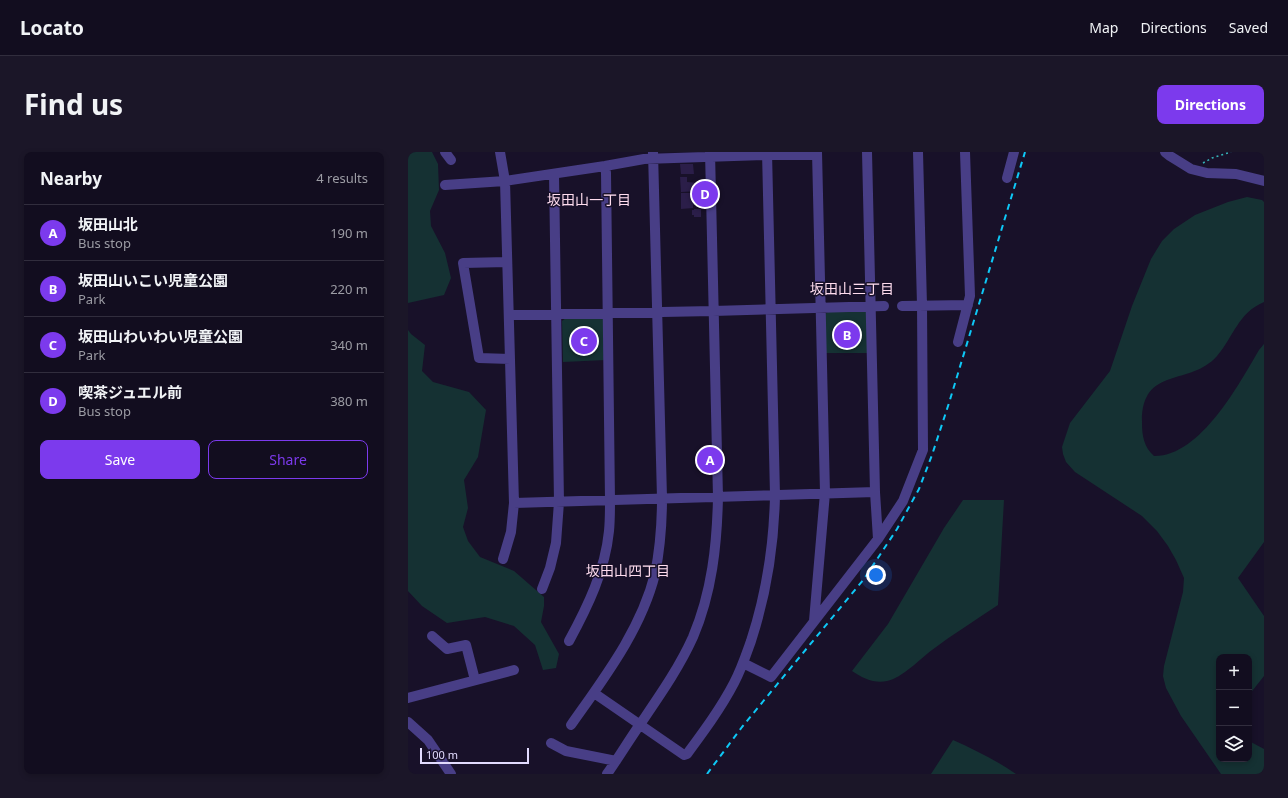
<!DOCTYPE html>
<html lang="en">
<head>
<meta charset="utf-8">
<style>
  :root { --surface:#120d1f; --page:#1b1628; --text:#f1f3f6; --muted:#9c9ca4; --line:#312d3d; --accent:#7c3aed }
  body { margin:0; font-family:"Noto Sans","Noto Sans JP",sans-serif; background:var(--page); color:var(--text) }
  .controls { position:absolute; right:12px; bottom:12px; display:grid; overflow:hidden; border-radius:8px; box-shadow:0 2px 6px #0003 }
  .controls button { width:36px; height:36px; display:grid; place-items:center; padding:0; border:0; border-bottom:1px solid var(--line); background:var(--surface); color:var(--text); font:20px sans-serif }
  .scale { position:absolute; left:12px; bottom:10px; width:109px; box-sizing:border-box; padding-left:4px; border:2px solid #e2dbfe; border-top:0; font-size:11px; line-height:14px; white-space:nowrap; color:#e2dbfe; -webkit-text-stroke:3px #181129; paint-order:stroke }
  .you { position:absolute; left:468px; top:423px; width:14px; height:14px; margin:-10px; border:3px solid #fff; border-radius:50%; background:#1a73e8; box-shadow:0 0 0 6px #1a73e833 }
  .badge { display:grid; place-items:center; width:26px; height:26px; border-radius:50%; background:var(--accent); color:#fff; font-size:13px; font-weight:700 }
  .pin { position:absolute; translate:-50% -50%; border:2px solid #fff; box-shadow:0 1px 4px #0006 }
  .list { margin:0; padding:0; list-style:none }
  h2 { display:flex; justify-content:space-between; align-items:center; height:52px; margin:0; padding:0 16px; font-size:17px }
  h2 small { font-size:13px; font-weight:400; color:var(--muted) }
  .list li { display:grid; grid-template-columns:26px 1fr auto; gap:12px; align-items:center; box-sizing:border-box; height:56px; padding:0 16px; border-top:1px solid var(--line) }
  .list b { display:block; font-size:15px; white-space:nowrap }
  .list p { margin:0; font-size:13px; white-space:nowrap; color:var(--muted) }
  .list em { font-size:13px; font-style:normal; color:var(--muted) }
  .actions { display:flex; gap:8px; padding:12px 16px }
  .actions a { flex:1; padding:9px 0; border:1px solid var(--accent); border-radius:8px; text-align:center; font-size:14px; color:var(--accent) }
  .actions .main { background:var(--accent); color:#fff }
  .icon { flex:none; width:22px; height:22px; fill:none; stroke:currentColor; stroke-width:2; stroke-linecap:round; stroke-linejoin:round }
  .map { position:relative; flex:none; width:856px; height:622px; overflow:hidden; border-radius:8px }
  header { display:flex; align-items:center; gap:24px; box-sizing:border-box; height:56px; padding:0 20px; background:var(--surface); border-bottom:1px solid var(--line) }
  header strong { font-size:19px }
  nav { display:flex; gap:22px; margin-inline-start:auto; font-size:14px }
  .intro { display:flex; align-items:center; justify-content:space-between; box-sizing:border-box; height:96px; padding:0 24px }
  h1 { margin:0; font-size:28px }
  .button { padding:10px 18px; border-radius:8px; background:var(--accent); color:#fff; font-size:14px; font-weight:700 }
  main { display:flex; gap:24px; padding:0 24px }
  aside { flex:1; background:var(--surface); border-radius:8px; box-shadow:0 2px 6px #0003 }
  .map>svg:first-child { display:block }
  .green { fill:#153133 }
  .building { fill:#2b1e49 }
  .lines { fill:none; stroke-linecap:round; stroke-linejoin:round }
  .path { stroke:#35b2b7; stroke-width:1.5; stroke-dasharray:2 3; stroke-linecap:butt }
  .minor { stroke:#483e86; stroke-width:10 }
  .rail { stroke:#0ec8f6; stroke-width:2; stroke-dasharray:6 5; stroke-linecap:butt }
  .labels { text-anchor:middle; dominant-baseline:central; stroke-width:3; stroke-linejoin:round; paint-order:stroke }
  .neighbourhood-label { font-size:14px; fill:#fedcee; stroke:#181129 }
</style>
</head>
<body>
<header>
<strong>Locato</strong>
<nav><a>Map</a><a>Directions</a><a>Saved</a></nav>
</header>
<div class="intro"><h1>Find us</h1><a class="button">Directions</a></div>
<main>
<aside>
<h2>Nearby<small>4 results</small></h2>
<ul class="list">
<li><span class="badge">A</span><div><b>坂田山北</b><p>Bus stop</p></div><em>190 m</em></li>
<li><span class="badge">B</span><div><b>坂田山いこい児童公園</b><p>Park</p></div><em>220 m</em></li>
<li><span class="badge">C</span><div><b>坂田山わいわい児童公園</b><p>Park</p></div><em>340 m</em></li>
<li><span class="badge">D</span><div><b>喫茶ジュエル前</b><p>Bus stop</p></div><em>380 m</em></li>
</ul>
<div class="actions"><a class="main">Save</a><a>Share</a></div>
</aside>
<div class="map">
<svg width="856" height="622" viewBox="0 0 856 622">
  <rect width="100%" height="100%" fill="#181129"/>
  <!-- green -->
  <path class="green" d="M 0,0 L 24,0 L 30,12 L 31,38 L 22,59 L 23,74 L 37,101 L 43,126 L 36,143 L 0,151 Z
    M 839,45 L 854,48 L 856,50 L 856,150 C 830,161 826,184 809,204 C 782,235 733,213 734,271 C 734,284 736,295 746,304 C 792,305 831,232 851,198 L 856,192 L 856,390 L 830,426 L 856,464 L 856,524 L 841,543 L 841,505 L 811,505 L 811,607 L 841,607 L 841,589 L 856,597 L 856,622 L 813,622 L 773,564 L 758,536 L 755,524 L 756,514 L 775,440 L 776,426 L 768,408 L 760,394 L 749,379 L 734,364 L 667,320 L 658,310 L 655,302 L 654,295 L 662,271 L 702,219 L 724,154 L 743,107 L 754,89 L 766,77 L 787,63 L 820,50 Z
    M 457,159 L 460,161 L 461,201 L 417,201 L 417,162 L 420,160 Z
    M 159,165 L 194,165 L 198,170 L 198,208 L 155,210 L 154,169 Z
    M 0,178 L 3,182 L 17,193 L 14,219 L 25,230 L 61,240 L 78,258 L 70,305 L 56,328 L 60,356 L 55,375 L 60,389 L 72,405 L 106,419 L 136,445 L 136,454 L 133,470 L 151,502 L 148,516 L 135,518 L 127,493 L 106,474 L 77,465 L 39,471 L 14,454 L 0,439 Z
    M 555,348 L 596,348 L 590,453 C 568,468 545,482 524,498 C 512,507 494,526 479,529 C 467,532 454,526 444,519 L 480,472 L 536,376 Z
    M 545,588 C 567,598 588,608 608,622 L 523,622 Z"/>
  <!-- building -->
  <path class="building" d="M 272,12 L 285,12 L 286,22 L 273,22 Z
    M 272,25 L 279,25 L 279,30 L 291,31 L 291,39 L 273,40 Z
    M 273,41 L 287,41 L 287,53 L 285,53 L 285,56 L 273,57 Z
    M 286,57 L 293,57 L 293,65 L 286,65 L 286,63 L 284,63 L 284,58 L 286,58 Z"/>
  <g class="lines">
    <!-- path -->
    <path class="path" d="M 795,11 L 804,6 L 823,0"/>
    <!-- minor -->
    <path class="minor" d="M 37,0 L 43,8
      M 92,0 L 97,29 L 106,351 L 103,380 L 95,407
      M 459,0 L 467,340 L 470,387
      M 757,0 L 762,4 L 783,17 L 799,21 L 828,22 L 856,29
      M 599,26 L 606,0
      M 37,33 L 97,29 L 197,14 L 236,7 L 359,3 L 409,3
      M 99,110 L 55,111 L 71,206 L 102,207
      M 494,154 L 560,153
      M 101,163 L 305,159 L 476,154
      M 550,190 L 562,144 L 557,0
      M 106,351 L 467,340
      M 134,437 L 142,416 L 148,391 L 151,350 L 146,22
      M 406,469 L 417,341 L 409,0
      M 24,484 L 39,497 L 58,493 L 67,528
      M 161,489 C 180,454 197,419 201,379 C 202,369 202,359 202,348 L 198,21 L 197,14
      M 335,511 L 363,525 L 470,387 L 495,349 L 515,298 L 514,153 L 510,0
      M 186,541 L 276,603 L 279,602 C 296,579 313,556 326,531 C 333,518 338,503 343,489 C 359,440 366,394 367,343 L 359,0
      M 0,546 L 106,518
      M 0,570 L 20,588 L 43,622
      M 163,573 C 196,526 233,478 247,422 C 252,397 254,372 254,346 L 245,0
      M 143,591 L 158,599 L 208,609
      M 199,622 C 211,605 221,588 233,571 C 252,543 271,516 285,485 C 304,440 309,393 310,345 L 302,0"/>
    <!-- rail -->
    <path class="rail" d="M 299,622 L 334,575 L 456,427 L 489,377 L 511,337 L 524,303 L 541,251 L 617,0"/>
  </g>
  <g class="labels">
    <!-- neighbourhood labels -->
    <g class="neighbourhood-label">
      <text x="181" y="47">坂田山一丁目</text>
      <text x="444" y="136">坂田山三丁目</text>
      <text x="220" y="418">坂田山四丁目</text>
    </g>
  </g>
</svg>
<div class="controls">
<button>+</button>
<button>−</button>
<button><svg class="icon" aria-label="layers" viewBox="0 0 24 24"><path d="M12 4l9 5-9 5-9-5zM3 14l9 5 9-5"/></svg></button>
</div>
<div class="scale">100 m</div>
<div class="you"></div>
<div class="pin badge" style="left:302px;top:308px">A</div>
<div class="pin badge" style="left:439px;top:183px">B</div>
<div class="pin badge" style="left:176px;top:189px">C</div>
<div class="pin badge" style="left:297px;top:42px">D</div>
</div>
</main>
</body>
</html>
